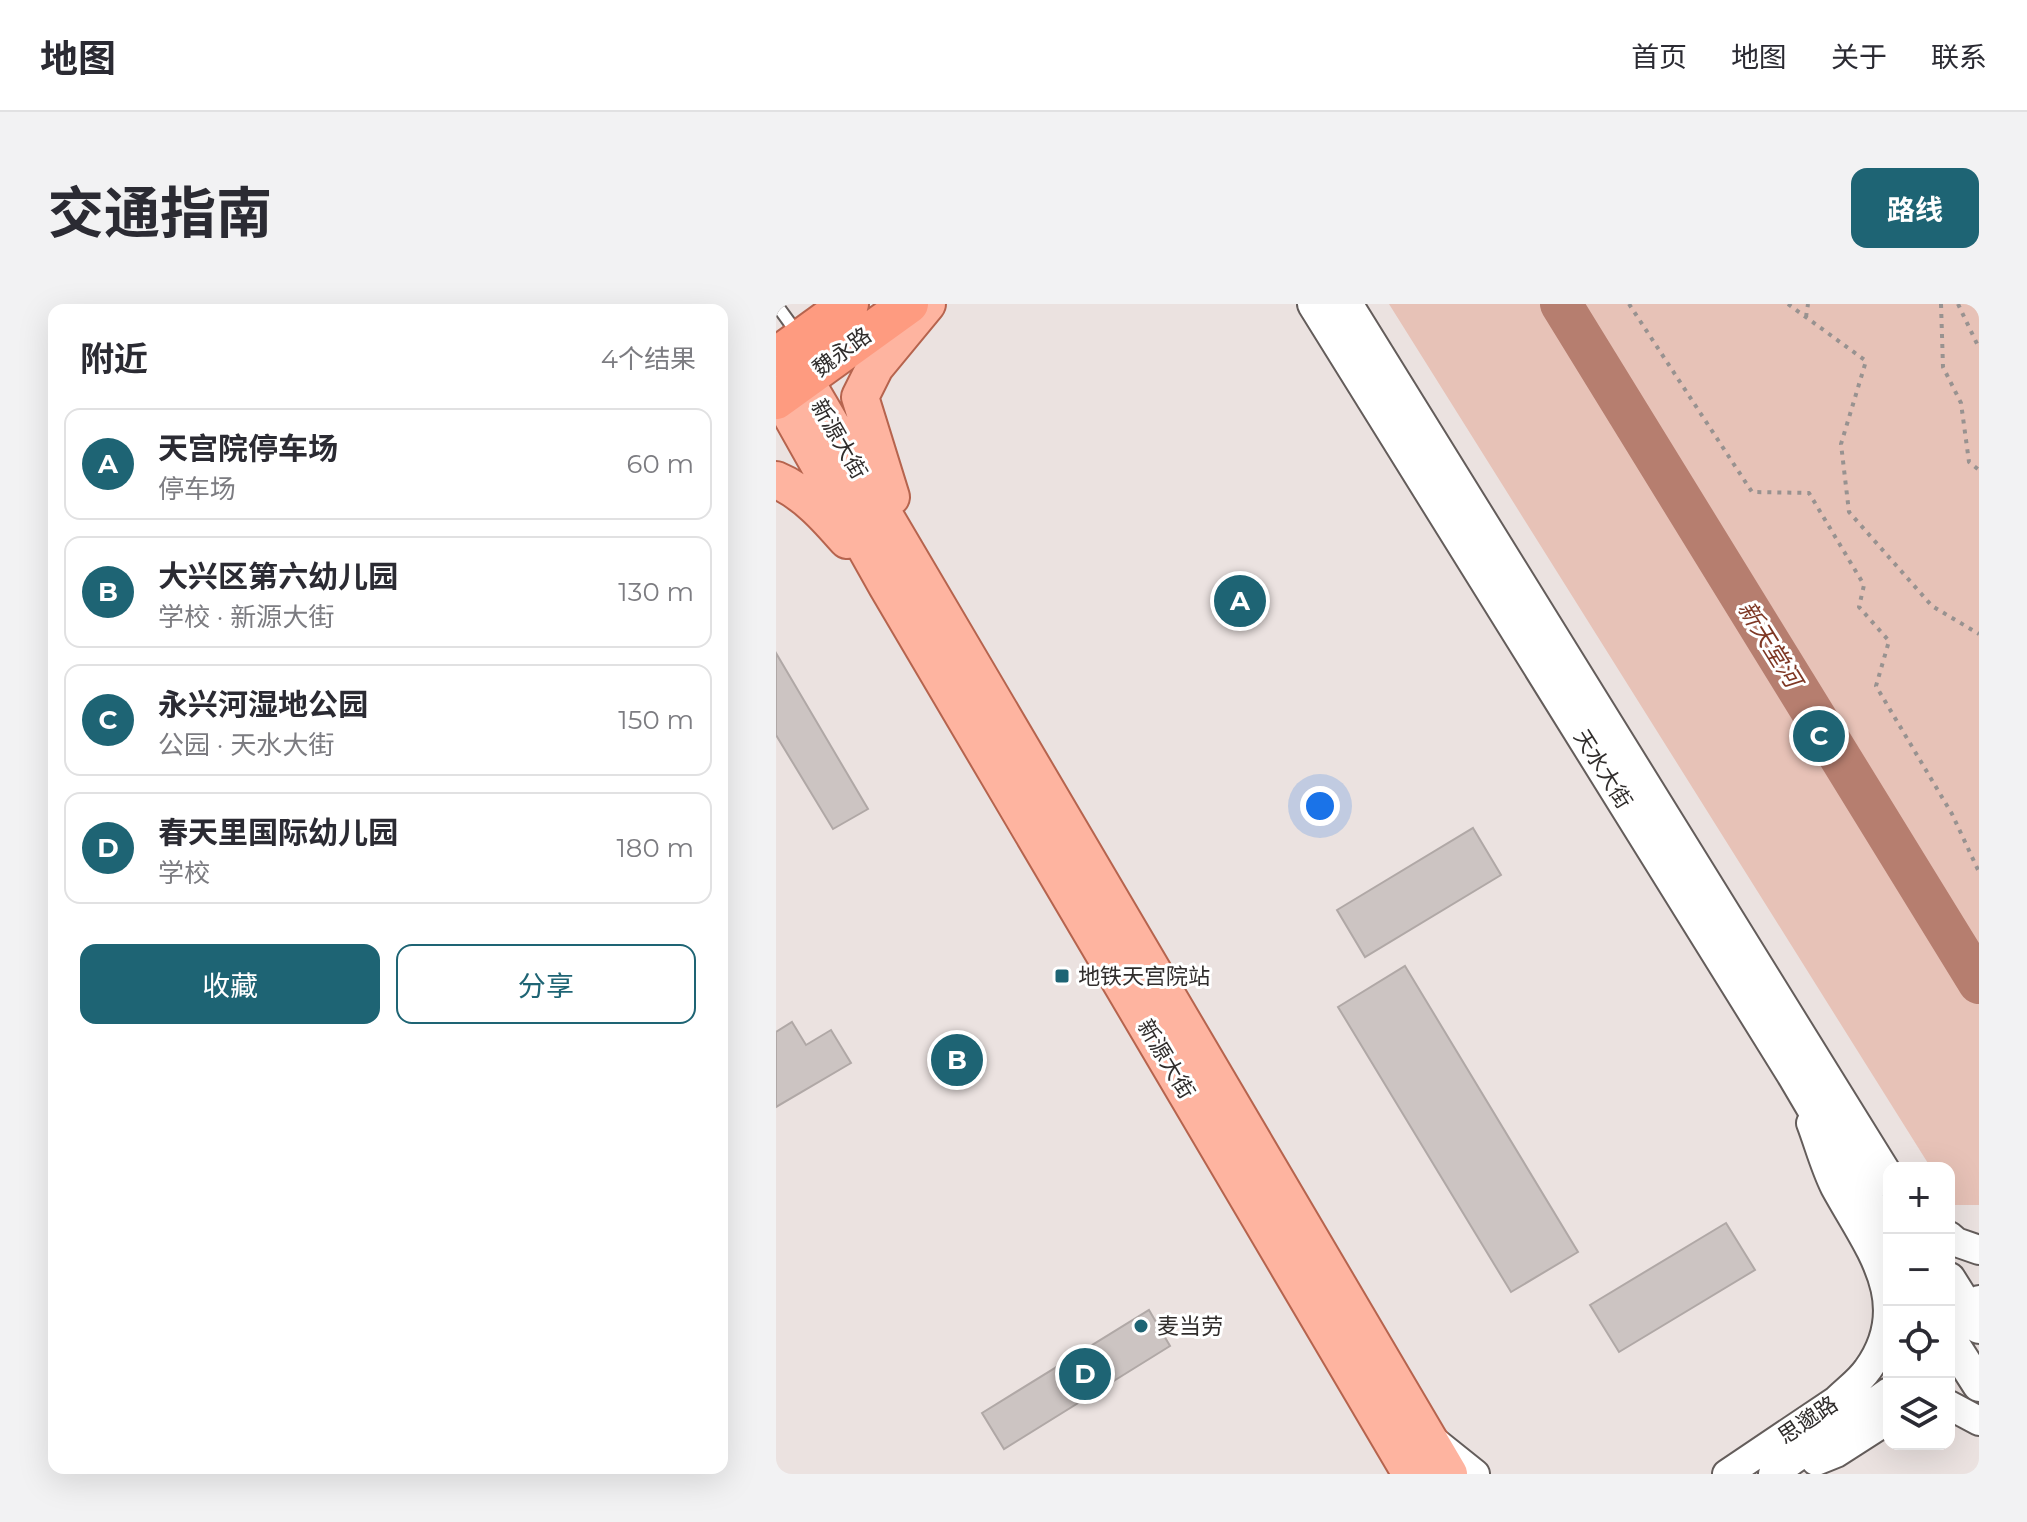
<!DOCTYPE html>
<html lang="zh">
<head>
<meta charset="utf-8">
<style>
  :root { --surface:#fff; --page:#f2f2f3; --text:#2b2b33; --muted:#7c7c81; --line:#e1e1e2; --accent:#1e6474 }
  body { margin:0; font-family:Montserrat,"Noto Sans SC",sans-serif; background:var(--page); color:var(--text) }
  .controls { position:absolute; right:24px; bottom:24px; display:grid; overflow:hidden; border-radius:16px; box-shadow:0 8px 32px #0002 }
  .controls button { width:72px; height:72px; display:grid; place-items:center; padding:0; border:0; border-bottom:2px solid var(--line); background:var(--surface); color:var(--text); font:40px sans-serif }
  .you { position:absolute; left:544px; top:502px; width:28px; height:28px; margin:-20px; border:6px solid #fff; border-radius:50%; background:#1a73e8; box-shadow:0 0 0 12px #1a73e833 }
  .badge { display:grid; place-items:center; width:52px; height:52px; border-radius:50%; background:var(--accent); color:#fff; font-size:26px; font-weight:700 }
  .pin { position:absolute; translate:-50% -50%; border:4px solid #fff; box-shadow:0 2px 8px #0006 }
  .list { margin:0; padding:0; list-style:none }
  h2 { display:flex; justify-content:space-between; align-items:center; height:104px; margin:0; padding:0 32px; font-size:34px }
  h2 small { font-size:26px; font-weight:400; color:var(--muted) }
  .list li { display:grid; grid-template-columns:52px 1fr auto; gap:24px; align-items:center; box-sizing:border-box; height:112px; margin:0 16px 16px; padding:0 16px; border:2px solid var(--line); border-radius:16px }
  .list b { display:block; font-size:30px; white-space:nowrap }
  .list p { margin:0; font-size:26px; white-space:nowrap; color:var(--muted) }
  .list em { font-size:26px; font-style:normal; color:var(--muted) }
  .actions { display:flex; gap:16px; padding:24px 32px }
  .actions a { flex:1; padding:18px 0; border:2px solid var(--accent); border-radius:16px; text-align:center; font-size:28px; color:var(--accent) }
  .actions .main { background:var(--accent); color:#fff }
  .icon { flex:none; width:44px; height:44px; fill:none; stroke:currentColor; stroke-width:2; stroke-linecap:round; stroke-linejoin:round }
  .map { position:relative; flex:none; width:1203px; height:1170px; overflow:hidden; border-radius:16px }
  header { display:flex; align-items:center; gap:48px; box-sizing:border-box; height:112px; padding:0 40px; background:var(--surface); border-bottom:2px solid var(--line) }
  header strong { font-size:38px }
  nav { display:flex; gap:44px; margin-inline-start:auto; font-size:28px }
  .intro { display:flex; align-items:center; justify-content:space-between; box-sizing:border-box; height:192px; padding:0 48px }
  h1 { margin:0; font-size:56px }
  .button { padding:20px 36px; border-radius:16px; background:var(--accent); color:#fff; font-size:28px; font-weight:700 }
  main { display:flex; gap:48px; padding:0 48px }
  aside { flex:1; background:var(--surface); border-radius:16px; box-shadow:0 8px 32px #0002 }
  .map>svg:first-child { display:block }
  .green { fill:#e7c2b7 }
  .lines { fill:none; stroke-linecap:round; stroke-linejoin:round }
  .river { stroke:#b67e6f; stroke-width:42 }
  .building { fill:#ccc4c2; stroke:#b0a8a6; stroke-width:2 }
  .service-casing { stroke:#645d5b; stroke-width:15 }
  .tertiary-casing { stroke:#645d5b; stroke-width:32 }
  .secondary-casing { stroke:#645d5b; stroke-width:36 }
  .primary-casing { stroke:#b6644e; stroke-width:40 }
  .trunk-casing { stroke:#b6644e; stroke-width:42 }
  .path { stroke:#989290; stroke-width:4; stroke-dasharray:4 6; stroke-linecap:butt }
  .service { stroke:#fff; stroke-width:11 }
  .tertiary { stroke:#fff; stroke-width:28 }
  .secondary { stroke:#fff; stroke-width:32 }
  .primary { stroke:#feb4a0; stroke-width:36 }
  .trunk { stroke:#fe9b80; stroke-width:38 }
  .poi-dot { fill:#1e6474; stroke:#fff; stroke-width:3 }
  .labels { text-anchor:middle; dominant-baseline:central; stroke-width:6; stroke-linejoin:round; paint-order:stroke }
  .street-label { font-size:22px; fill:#302d2c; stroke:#fff }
  .poi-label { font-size:22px; fill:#302d2c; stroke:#fff; text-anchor:start }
  .water-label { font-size:24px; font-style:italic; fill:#7e3724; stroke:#fff }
</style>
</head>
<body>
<header>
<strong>地图</strong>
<nav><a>首页</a><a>地图</a><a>关于</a><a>联系</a></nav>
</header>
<div class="intro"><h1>交通指南</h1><a class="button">路线</a></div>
<main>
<aside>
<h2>附近<small>4个结果</small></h2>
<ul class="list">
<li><span class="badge">A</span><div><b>天宫院停车场</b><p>停车场</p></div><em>60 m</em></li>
<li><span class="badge">B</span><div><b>大兴区第六幼儿园</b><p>学校 · 新源大街</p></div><em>130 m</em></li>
<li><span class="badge">C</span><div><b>永兴河湿地公园</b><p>公园 · 天水大街</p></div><em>150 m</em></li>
<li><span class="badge">D</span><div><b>春天里国际幼儿园</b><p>学校</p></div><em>180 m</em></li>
</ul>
<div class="actions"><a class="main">收藏</a><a>分享</a></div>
</aside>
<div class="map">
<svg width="1203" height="1170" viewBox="0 0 1203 1170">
  <rect width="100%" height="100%" fill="#ebe2e0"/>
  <!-- green -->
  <path class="green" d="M 613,0 L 1203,0 L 1203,901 L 1178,901 L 1173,893 L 1173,864 L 1155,864 Z"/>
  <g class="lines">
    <!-- river -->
    <path class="river" d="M 785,0 L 1203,679"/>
  </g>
  <!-- building -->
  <path class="building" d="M 0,349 L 92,505 L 57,525 L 0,431 Z
    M 697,524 L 725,571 L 589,653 L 561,606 Z
    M 629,662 L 802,948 L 735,988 L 562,703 Z
    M 16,718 L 30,741 L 55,726 L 75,759 L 0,803 L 0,728 Z
    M 950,919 L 979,966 L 843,1048 L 814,1001 Z
    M 373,1006 L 394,1042 L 228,1145 L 206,1109 Z"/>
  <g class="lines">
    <defs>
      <path id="service" d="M 0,0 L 16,22 L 12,32"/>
      <path id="tertiary" d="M 1035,819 C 1043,840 1049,863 1059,883 C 1091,942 1140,998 1092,1065 C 1084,1077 1071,1086 1061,1096
        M 1173,932 L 1180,938 L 1203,946
        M 1173,1018 L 1203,996
        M 1173,1101 L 1203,1117
        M 659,1138 L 699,1170
        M 1040,1157 L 1060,1149 L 1113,1115
        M 951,1170 L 1076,1086
        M 997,1170 L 1113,1088"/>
      <path id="secondary" d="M 538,0 L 1017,770 L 1113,933
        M 570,0 L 1113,876
        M 1173,975 L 1203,1023
        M 1173,1034 L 1203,1081"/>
      <path id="primary" d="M 7,55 L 28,75 L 673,1170
        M 4,64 L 5,93 L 111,282 L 635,1170
        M 0,176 C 29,188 51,213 71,236
        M 115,193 L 84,93 L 99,63 L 151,0"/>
      <path id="trunk" d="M 0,53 L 73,0
        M 0,96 L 133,0"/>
    </defs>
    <!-- service casing -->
    <use href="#service" class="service-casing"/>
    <!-- tertiary casing -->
    <use href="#tertiary" class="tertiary-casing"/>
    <!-- secondary casing -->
    <use href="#secondary" class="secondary-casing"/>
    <!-- primary casing -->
    <use href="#primary" class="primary-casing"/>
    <!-- trunk casing -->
    <use href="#trunk" class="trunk-casing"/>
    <!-- path -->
    <path class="path" d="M 853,0 L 976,188 L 1033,189 L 1088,281 L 1083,303 L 1113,337 L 1100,382 L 1176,510 L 1203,568
      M 1012,0 L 1090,57 L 1065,140 L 1073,208 L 1156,302 L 1203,330
      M 1165,0 L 1167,63 L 1185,99 L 1193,158 L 1203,166
      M 1182,0 L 1203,44
      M 1030,13 L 1032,0"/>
    <!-- service -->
    <use href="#service" class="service"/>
    <!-- tertiary -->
    <use href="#tertiary" class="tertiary"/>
    <!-- secondary -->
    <use href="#secondary" class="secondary"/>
    <!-- primary -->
    <use href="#primary" class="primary"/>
    <!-- trunk -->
    <use href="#trunk" class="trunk"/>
  </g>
  <!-- markers -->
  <g class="poi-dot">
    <rect x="278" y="664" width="16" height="16" rx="4"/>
    <circle cx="365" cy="1022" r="8"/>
  </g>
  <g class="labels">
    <!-- street labels -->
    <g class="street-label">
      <text transform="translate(66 48) rotate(-36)">魏永路</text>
      <text transform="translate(63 135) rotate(60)">新源大街</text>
      <text transform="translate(827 465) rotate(58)">天水大街</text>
      <text transform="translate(390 755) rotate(59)">新源大街</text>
      <text transform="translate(1032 1116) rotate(-34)">思邈路</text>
    </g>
    <!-- poi labels -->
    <g class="poi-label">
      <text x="302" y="672">地铁天宫院站</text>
      <text x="381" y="1022">麦当劳</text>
    </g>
    <!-- water labels -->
    <g class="water-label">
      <text transform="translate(994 340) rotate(58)">新天堂河</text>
    </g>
  </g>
</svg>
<div class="controls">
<button>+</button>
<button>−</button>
<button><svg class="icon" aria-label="locate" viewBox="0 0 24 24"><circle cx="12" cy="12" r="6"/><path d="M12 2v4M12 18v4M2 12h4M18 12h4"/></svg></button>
<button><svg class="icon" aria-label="layers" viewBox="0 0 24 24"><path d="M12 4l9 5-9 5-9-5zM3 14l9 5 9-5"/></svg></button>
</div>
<div class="you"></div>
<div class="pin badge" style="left:464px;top:297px">A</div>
<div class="pin badge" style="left:181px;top:756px">B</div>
<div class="pin badge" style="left:1043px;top:432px">C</div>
<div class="pin badge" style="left:309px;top:1070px">D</div>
</div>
</main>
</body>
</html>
